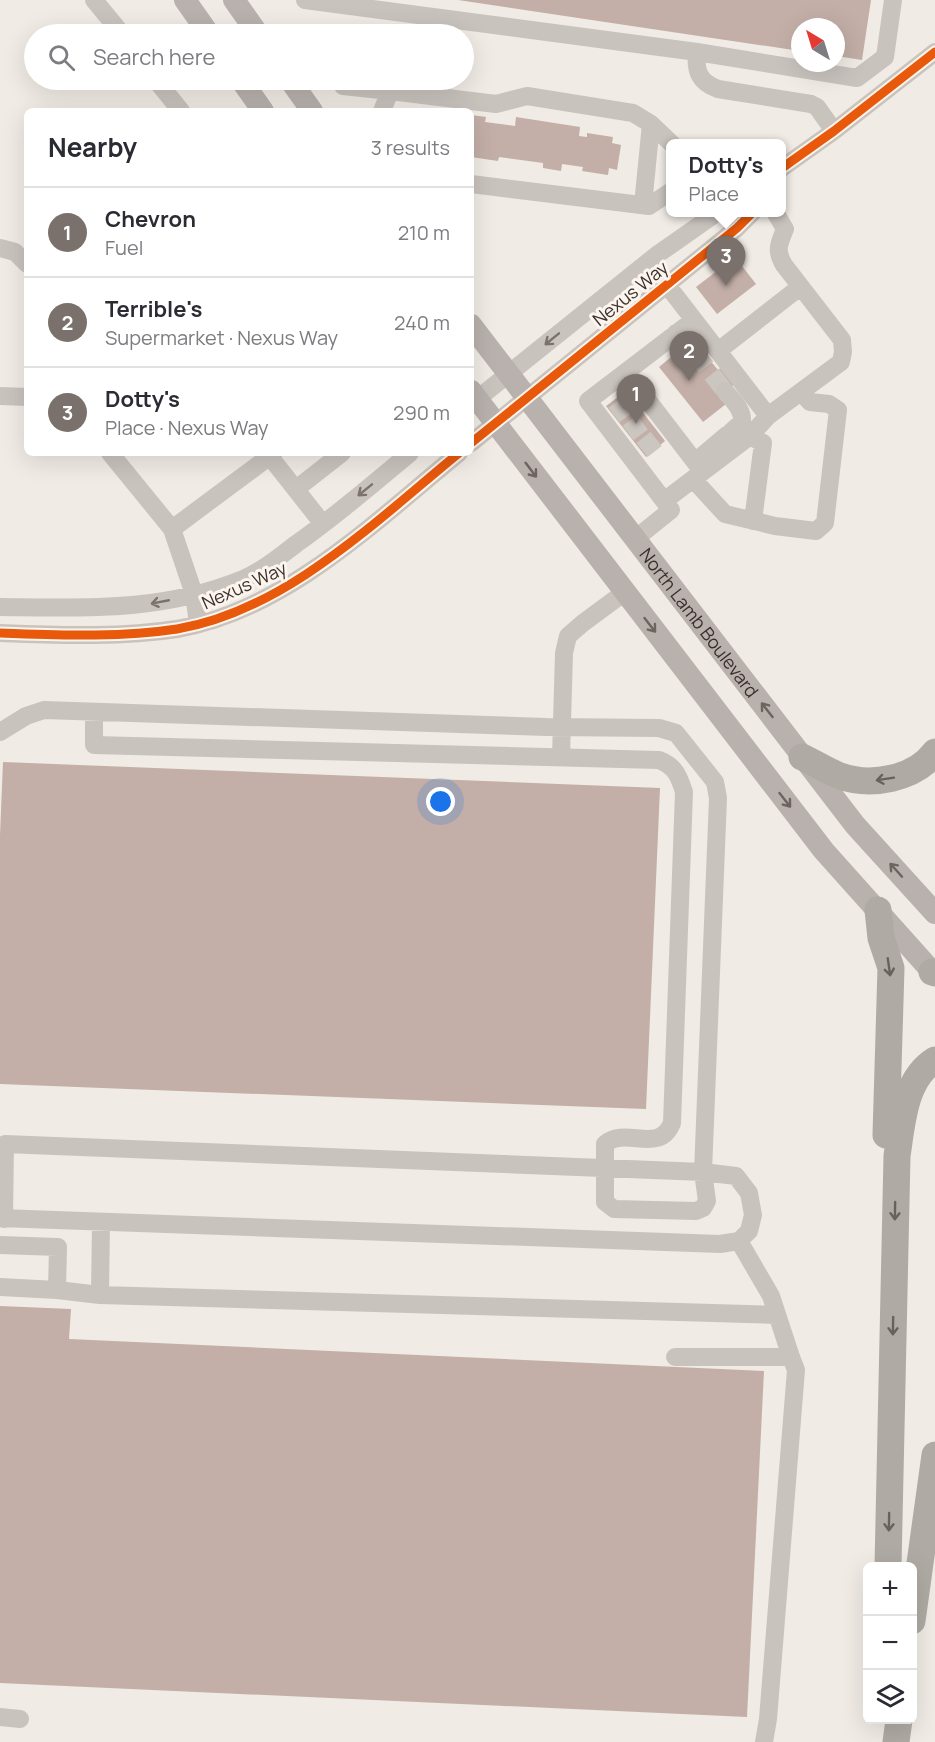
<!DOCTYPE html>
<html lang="en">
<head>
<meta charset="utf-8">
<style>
  :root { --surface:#fff; --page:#f7f7f7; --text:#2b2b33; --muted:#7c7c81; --line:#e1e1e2; --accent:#7a716c }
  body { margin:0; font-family:Manrope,sans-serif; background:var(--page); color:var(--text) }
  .controls { position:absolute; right:18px; bottom:18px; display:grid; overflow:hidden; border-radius:9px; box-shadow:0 6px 24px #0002 }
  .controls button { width:54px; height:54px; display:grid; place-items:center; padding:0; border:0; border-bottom:2px solid var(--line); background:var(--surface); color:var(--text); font:30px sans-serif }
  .compass { position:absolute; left:791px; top:18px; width:54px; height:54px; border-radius:50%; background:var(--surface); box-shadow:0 6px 24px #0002; rotate:322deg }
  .you { position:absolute; left:441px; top:802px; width:21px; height:21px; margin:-15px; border:4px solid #fff; border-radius:50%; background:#1a73e8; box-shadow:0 0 0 9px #1a73e833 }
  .badge { display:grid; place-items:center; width:39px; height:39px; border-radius:50%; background:var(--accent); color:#fff; font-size:20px; font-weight:700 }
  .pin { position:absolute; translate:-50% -50px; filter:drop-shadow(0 2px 3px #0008) }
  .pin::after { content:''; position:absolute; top:32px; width:21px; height:18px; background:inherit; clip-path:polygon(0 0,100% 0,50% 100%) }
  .popup { position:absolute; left:666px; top:139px; width:120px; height:78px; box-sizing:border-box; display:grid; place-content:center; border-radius:9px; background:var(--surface); filter:drop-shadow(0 2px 4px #0005); font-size:20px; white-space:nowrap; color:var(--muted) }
  .popup b { font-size:22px; color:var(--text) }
  .popup::after { content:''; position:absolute; left:50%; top:100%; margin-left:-12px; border:12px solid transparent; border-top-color:var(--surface) }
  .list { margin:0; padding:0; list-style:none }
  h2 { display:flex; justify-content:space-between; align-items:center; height:78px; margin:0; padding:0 24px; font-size:26px }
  h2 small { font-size:20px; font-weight:400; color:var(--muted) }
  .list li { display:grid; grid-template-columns:39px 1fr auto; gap:18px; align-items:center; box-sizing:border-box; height:90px; padding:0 24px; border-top:2px solid var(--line) }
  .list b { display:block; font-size:22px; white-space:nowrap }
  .list p { margin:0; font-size:20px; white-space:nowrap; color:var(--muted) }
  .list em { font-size:20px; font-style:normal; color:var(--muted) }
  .icon { flex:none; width:33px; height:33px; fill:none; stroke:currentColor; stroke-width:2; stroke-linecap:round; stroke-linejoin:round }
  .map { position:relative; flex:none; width:935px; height:1742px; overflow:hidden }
  .search { position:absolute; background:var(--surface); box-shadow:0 6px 24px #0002; left:24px; top:24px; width:450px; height:66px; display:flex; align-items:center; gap:15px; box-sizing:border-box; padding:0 21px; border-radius:33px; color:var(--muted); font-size:22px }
  .panel { position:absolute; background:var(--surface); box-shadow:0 6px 24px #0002; left:24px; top:108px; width:450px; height:348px; border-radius:9px }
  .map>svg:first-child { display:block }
  .building { fill:#c3afa7 }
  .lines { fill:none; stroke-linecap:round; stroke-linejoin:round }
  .minor-tunnel { stroke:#ccc6c0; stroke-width:18; stroke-dasharray:18 9; stroke-linecap:butt }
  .minor { stroke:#c9c3be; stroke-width:18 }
  .major { stroke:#b8b1ad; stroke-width:22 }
  .highway { stroke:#afaaa4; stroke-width:27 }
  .cycleway-casing { stroke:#fbf5ee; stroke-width:13 }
  .cycleway { stroke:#e8590c; stroke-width:9 }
  .oneway { stroke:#7b726d }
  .oneway2 { stroke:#6d645f }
  .oneway3 { stroke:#69615b }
  .labels { text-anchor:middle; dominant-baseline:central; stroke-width:6; stroke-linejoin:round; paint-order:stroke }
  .street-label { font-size:18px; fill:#3b302b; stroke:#fbf5ee }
</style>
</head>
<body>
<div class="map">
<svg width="935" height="1742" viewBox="0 0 935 1742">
  <rect width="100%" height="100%" fill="#f0ebe5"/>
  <!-- building -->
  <path class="building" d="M 458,0 L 871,0 L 862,60 L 836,56 L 836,27 L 800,27 L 800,51 Z
    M 471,115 L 486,117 L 485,122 L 515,126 L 516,117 L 580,127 L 579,136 L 587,137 L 587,133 L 613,137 L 612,143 L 621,145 L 617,170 L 609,168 L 608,175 L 582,171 L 583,167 L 562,164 L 561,171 L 543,168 L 543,163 L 499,157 L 498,161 L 471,157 Z
    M 735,257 L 756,284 L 717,314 L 696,287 Z
    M 682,348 L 700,348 L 718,370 L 723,366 L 736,383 L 719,396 L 726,404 L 703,422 L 659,367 Z
    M 626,391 L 665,441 L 646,457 L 606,406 Z
    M 3,762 L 660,788 L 646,1109 L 0,1084 L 0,835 Z
    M 0,1306 L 71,1309 L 69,1339 L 764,1371 L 747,1717 L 0,1683 Z"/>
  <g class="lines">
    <!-- minor-tunnel -->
    <path class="minor-tunnel" d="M 695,353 L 725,391
      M 614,415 L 634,400
      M 628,433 L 648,418
      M 642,450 L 661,435"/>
    <!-- minor -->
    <path class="minor" d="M 94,0 L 122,34
      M 305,0 L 697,52 L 857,78 L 885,57 L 893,0
      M 697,52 C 695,71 699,82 718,89 L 811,104 L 817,107 L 834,131
      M 156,80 L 181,111
      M 343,86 L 390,91
      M 382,111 L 390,91 L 496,104 L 527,96 L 633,113 L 651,124 L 643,205
      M 651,124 L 672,144
      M 782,168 L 834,131 L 935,52
      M 471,184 L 649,206 L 670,192
      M 0,248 L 15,252 L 27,264
      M 667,285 L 768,416 L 841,362 L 843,352 L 842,340 L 784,265 C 775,250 779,244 785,229 L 775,212
      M 676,333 L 689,350 L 695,353
      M 718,351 L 800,287
      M 626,372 L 702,471
      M 725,391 C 733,401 743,409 742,422 L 731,432
      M 0,396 L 27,397
      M 471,404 L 658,254 L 718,212
      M 750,436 L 763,443 L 753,521
      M 471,443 L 737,228 L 753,212
      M 110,453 L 172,529 L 194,594 L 198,623
      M 267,453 L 323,524
      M 695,462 L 727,435
      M 693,479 L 725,514 L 775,526 L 816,531 L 825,523 L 838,410 L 829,404 L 810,402 L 801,392
      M 296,489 L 342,453
      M 664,501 L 750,436 L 768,416
      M 172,529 L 274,453
      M 635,539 L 671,510 L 588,401 L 694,320
      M 0,607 C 85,608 162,612 243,579 C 262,571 279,557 296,544 C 336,516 373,484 410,453
      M 0,633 C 59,635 118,638 177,629 C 285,611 377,520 459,453
      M 0,732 L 26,716 L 44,710 L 547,727 L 659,728 L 676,733 L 715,782 L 718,798 L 703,1172 L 707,1201 L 703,1208 L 696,1211 L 614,1209 L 605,1202 L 605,1144 C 626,1126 659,1155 672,1123 L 684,792 C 679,776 675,766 659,760 L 94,745 L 94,712
      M 561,757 L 564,653 L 568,636 L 583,623 L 625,592
      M 0,1218 L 720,1244 L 739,1241 L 749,1231 L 753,1215 L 749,1193 L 736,1176 L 703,1172 L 5,1144 L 4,1219
      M 739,1241 L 771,1296 L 791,1357
      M 0,1245 L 58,1247 L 57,1290
      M 0,1287 L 57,1290 L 100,1295 L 777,1315
      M 100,1295 L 101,1222
      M 675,1357 L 791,1357 L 796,1370 L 768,1719 L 764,1742
      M 0,1717 L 20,1719"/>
    <!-- major -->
    <g class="major">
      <path d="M 185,0 L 209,34"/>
      <path d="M 234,0 L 258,34"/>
      <path d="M 241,80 L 263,111"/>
      <path d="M 290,80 L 312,111"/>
      <path id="s1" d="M 471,325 L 855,825 L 935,913"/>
      <path d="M 471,391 L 824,851 L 935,975"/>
    </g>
    <!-- highway -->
    <path class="highway" d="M 802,757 C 815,763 827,771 840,776 C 871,787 915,779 935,752
      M 878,910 L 881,938 L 891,968 L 886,1135
      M 932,972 L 935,973
      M 888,1566 L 897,1156 C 902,1124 904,1079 935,1060
      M 912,1621 L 935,1455
      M 896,1742 L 899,1720"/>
    <defs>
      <path id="cycleway" d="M 782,168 L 834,131 L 935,52
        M 471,443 L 737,228 L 753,212
        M 0,633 C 59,635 118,638 177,629 C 285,611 377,520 459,453"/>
    </defs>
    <!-- cycleway casing -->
    <use href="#cycleway" class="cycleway-casing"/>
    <!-- cycleway -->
    <use href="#cycleway" class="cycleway"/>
  </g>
  <!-- one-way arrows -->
  <defs><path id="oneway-shaft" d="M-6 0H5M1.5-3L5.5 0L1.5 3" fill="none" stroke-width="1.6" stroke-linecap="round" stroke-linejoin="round" transform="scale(1.5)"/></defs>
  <g class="oneway">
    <use href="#oneway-shaft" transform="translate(552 339) rotate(141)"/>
    <use href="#oneway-shaft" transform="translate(365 490) rotate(141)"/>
    <use href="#oneway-shaft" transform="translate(160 602) rotate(169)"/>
  </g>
  <g class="oneway2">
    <use href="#oneway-shaft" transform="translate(531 470) rotate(53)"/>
    <use href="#oneway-shaft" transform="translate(650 625) rotate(52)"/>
    <use href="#oneway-shaft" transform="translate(767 710) rotate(-128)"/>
    <use href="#oneway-shaft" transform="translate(785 800) rotate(52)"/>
    <use href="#oneway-shaft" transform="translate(896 870) rotate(-132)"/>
  </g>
  <g class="oneway3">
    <use href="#oneway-shaft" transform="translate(885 779) rotate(171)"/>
    <use href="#oneway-shaft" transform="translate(889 967) rotate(82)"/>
    <use href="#oneway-shaft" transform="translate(895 1211) rotate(91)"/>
    <use href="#oneway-shaft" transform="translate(893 1326) rotate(91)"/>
    <use href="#oneway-shaft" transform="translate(889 1522) rotate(91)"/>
  </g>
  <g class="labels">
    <!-- street labels -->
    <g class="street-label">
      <text transform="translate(630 293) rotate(-39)">Nexus Way</text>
      <text transform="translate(244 585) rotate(-24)">Nexus Way</text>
      <text stroke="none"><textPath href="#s1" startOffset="375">North Lamb Boulevard</textPath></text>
    </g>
  </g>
</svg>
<div class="controls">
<button>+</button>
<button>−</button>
<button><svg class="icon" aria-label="layers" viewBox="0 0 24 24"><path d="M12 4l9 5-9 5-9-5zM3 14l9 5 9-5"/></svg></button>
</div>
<svg class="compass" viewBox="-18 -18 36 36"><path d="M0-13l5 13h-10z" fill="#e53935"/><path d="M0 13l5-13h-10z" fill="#7c7c81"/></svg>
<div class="you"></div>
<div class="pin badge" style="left:636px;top:424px">1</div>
<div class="pin badge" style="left:689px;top:381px">2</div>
<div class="pin badge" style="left:726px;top:286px">3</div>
<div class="popup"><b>Dotty's</b>Place</div>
<div class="search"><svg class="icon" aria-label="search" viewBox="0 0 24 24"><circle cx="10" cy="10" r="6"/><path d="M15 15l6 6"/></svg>Search here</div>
<section class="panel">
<h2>Nearby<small>3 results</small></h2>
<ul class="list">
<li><span class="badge">1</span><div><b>Chevron</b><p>Fuel</p></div><em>210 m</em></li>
<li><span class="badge">2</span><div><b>Terrible's</b><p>Supermarket · Nexus Way</p></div><em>240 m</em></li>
<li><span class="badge">3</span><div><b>Dotty's</b><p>Place · Nexus Way</p></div><em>290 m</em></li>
</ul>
</section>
</div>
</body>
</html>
